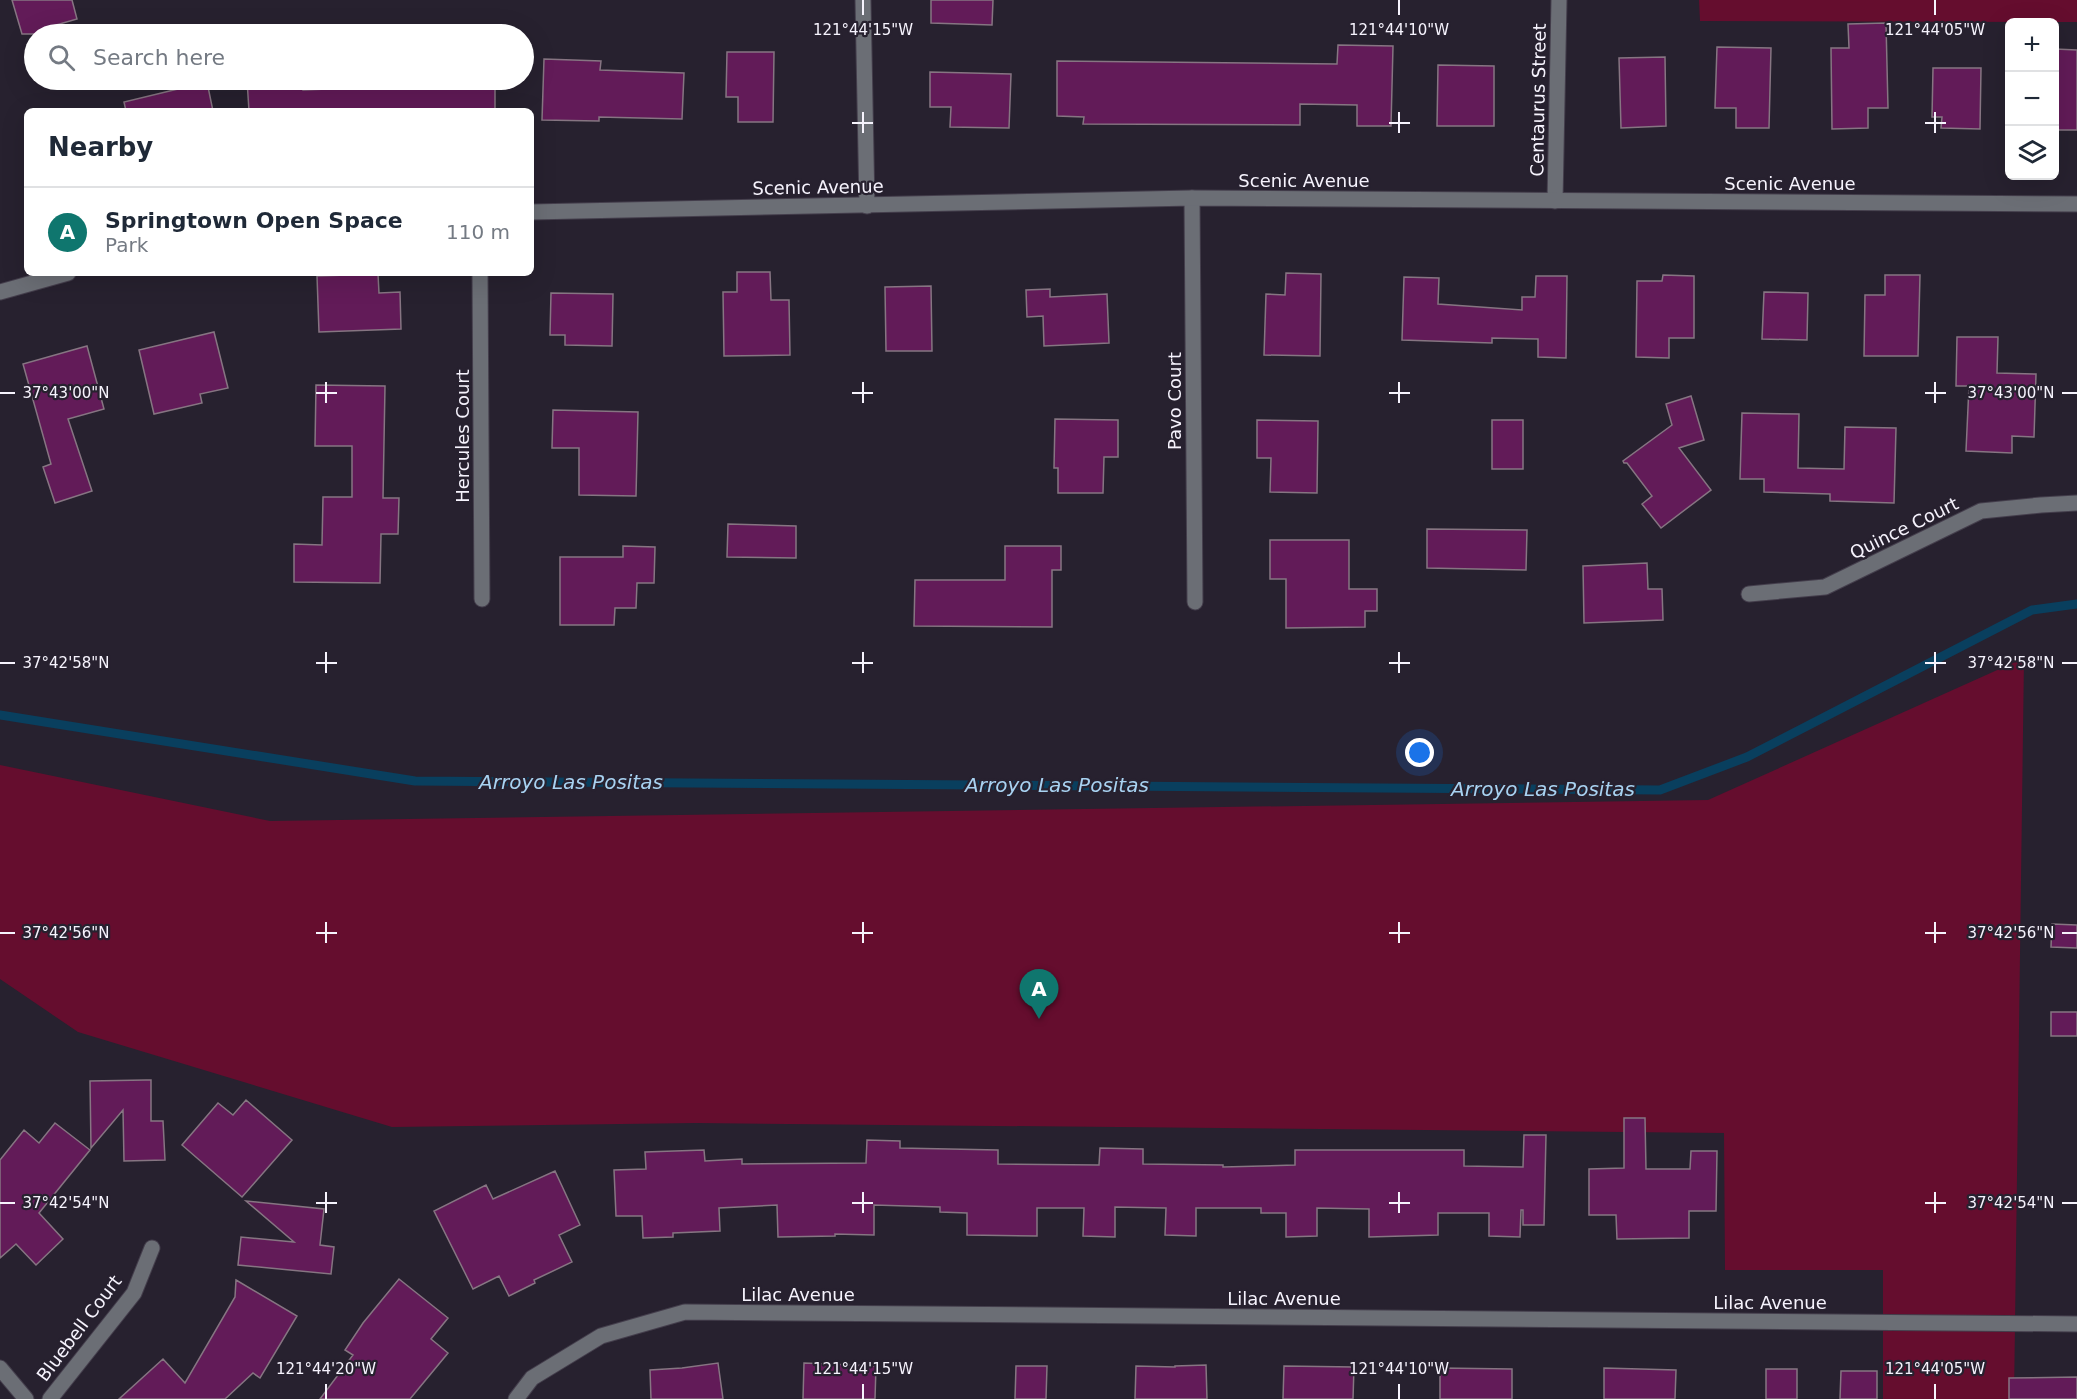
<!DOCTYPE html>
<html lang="en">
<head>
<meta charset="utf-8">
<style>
  :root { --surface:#fff; --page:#f2f2f3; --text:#1f2937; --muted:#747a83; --line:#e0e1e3; --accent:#0f766e }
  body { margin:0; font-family:"DejaVu Sans",sans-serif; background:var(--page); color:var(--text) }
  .controls { position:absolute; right:18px; top:18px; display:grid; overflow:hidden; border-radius:9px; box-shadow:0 6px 24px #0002 }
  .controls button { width:54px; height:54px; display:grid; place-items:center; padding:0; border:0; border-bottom:2px solid var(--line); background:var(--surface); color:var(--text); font:30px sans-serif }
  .you { position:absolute; left:1420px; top:753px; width:21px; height:21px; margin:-15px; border:4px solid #fff; border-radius:50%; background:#1a73e8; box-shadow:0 0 0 9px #1a73e833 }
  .badge { display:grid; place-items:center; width:39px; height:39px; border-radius:50%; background:var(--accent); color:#fff; font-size:20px; font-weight:700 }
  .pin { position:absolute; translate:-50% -50px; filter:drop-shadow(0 2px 3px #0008) }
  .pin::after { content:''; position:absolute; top:32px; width:21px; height:18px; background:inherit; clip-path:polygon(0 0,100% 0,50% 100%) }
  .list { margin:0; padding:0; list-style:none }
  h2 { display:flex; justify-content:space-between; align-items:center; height:78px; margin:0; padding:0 24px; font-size:26px }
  h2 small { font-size:20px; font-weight:400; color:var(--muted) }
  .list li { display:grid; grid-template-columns:39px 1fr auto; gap:18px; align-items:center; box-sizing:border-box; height:90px; padding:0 24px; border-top:2px solid var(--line) }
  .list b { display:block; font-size:22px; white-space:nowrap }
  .list p { margin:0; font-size:20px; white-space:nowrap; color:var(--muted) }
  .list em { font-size:20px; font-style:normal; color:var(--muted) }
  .icon { flex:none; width:33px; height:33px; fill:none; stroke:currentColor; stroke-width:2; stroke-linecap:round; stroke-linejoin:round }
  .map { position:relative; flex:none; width:2077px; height:1399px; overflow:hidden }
  .search { position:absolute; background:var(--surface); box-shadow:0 6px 24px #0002; left:24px; top:24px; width:510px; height:66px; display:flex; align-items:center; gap:15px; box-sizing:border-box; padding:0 21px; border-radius:33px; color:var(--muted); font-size:22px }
  .panel { position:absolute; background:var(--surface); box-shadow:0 6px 24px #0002; left:24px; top:108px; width:510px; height:168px; border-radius:9px }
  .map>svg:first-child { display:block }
  .green { fill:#650d2e }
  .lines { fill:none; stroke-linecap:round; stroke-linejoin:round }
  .stream { stroke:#093f5e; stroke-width:9 }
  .building { fill:#621b58; stroke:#867582; stroke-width:1.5 }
  .minor-casing { stroke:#443e4c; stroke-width:17 }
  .tertiary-casing { stroke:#443e4c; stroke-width:17 }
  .minor { stroke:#6b6e75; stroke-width:15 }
  .tertiary { stroke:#6b6e75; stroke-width:15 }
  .ticks { fill:none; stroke:#f6f3fd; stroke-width:2 }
  .labels { text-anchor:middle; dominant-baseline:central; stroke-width:4.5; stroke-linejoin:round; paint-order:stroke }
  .street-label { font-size:18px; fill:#f6f3fd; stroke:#27212f }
  .water-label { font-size:20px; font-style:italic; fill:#a8d2f1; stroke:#27212f }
  .ticks-label { font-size:15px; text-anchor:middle; fill:#f6f3fd; stroke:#27212f; stroke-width:4.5; stroke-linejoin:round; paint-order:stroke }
</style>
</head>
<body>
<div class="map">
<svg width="2077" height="1399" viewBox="0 0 2077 1399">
  <rect width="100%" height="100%" fill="#27212f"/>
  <!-- green -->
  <path class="green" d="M 1699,0 L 2077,0 L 2077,22 L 1700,21 Z
    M 2024,658 L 2014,1399 L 1883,1399 L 1883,1270 L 1725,1270 L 1724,1133 L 696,1123 L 392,1127 L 78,1032 L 0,979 L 0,765 L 270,821 L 1708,800 Z"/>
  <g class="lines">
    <!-- stream -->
    <path class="stream" d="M 0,715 L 415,781 L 1660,790 L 1747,757 L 2032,610 L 2077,604"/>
  </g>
  <!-- building -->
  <path class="building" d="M 12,0 L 72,0 L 77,19 L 49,27 L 52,34 L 22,34 Z
    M 931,0 L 993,0 L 992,25 L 931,23 Z
    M 1886,23 L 1888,108 L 1868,108 L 1868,128 L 1832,129 L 1831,48 L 1849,48 L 1848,24 Z
    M 1338,45 L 1393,46 L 1391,126 L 1357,126 L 1357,105 L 1300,104 L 1300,125 L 1083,124 L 1084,117 L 1057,116 L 1057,61 L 1337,64 Z
    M 1717,47 L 1771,48 L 1769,128 L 1736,128 L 1736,108 L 1715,108 Z
    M 2055,49 L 2077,50 L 2077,130 L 2055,130 Z
    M 727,52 L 774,52 L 773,122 L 738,122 L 738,97 L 726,97 Z
    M 1665,57 L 1666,126 L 1621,128 L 1619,58 Z
    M 544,59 L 601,61 L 600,70 L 684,73 L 682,119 L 599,117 L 599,121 L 542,120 Z
    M 1438,65 L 1494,66 L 1494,126 L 1437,126 Z
    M 1933,68 L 1981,68 L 1980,129 L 1941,128 L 1942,117 L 1932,117 Z
    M 930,72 L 1011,74 L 1009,128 L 950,127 L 951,107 L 930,107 Z
    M 247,80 L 302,80 L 303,90 L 353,88 L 352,80 L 495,80 L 495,111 L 249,111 Z
    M 207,82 L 213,111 L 126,111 L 124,102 Z
    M 737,272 L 770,272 L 771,300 L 789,300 L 790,355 L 724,356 L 723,292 L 737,292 Z
    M 1286,273 L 1321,274 L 1320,356 L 1264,355 L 1266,294 L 1285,295 Z
    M 378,274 L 379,293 L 400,292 L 401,329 L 319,332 L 317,276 Z
    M 1663,275 L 1694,276 L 1694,338 L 1669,338 L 1669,358 L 1636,357 L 1637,281 L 1662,281 Z
    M 1885,275 L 1920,275 L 1918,356 L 1864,356 L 1865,295 L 1885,295 Z
    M 1536,276 L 1567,276 L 1566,358 L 1538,357 L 1538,339 L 1492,338 L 1492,343 L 1402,340 L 1404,277 L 1439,278 L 1438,304 L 1522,310 L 1522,297 L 1535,297 Z
    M 931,286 L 932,351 L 886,351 L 885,287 Z
    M 1050,289 L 1050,297 L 1107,294 L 1109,343 L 1044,346 L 1043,316 L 1027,317 L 1026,290 Z
    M 1764,292 L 1808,293 L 1807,340 L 1762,339 Z
    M 551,293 L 613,294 L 612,346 L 565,345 L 565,335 L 550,335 Z
    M 214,332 L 228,388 L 200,394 L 202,403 L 154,414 L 139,350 Z
    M 1957,337 L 1998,337 L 1997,373 L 2036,374 L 2034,437 L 2012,436 L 2012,453 L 1966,451 L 1969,386 L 1956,386 Z
    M 87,346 L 104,409 L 68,419 L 92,491 L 55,503 L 43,467 L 51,464 L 23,364 Z
    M 316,385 L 385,386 L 383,498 L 399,498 L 398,534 L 381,534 L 380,583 L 294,582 L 294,544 L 322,545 L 323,497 L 352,497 L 352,446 L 315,446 Z
    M 1691,396 L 1704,440 L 1679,448 L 1711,490 L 1661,528 L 1642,504 L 1652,496 L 1627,463 L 1624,463 L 1623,461 L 1672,425 L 1666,404 Z
    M 553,410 L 638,412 L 636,496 L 579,495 L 579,448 L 552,448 Z
    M 1742,413 L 1799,414 L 1798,468 L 1844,469 L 1845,427 L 1896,428 L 1894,503 L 1830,501 L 1830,494 L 1764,492 L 1764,479 L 1740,479 Z
    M 1055,419 L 1118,420 L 1118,457 L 1104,457 L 1103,493 L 1058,493 L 1058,468 L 1054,468 Z
    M 1257,420 L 1318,421 L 1317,493 L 1270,492 L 1271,458 L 1257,458 Z
    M 1492,420 L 1523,420 L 1523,469 L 1492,469 Z
    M 728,524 L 796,526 L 796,558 L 727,557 Z
    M 1427,529 L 1527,530 L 1526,570 L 1427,568 Z
    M 1270,540 L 1349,540 L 1349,589 L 1377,589 L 1377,611 L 1365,611 L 1365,627 L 1286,628 L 1286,579 L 1270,579 Z
    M 623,546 L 655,547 L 654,583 L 637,583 L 636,608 L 615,608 L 614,625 L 560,625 L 560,557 L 623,557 Z
    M 1005,546 L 1061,546 L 1061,570 L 1052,570 L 1052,627 L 914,626 L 915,580 L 1005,580 Z
    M 1647,563 L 1648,589 L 1662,589 L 1663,620 L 1584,623 L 1583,566 Z
    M 2052,924 L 2077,925 L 2077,948 L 2051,947 Z
    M 2051,1012 L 2077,1012 L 2077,1036 L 2051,1036 Z
    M 146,1080 L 151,1080 L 151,1121 L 163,1121 L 165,1160 L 124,1161 L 123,1110 L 91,1148 L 90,1081 Z
    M 246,1100 L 292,1140 L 242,1197 L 182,1145 L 218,1103 L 233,1115 Z
    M 1624,1118 L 1645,1118 L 1646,1169 L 1690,1169 L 1691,1151 L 1717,1151 L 1716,1211 L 1689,1211 L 1689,1238 L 1617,1239 L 1616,1215 L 1589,1215 L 1589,1169 L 1624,1168 Z
    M 55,1123 L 90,1150 L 39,1213 L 63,1239 L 36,1265 L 16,1244 L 0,1258 L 0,1160 L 24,1130 L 39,1143 Z
    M 1524,1135 L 1546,1135 L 1544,1225 L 1523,1225 L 1523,1210 L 1521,1210 L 1520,1237 L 1489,1236 L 1489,1213 L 1438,1213 L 1438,1235 L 1369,1237 L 1369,1209 L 1317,1208 L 1317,1236 L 1286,1237 L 1286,1213 L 1261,1213 L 1261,1208 L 1196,1208 L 1196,1236 L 1165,1235 L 1166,1208 L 1115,1207 L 1115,1237 L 1083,1236 L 1084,1208 L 1037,1208 L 1037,1236 L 967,1235 L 967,1213 L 940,1212 L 940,1207 L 874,1205 L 874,1235 L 835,1234 L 835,1236 L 778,1237 L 777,1205 L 719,1208 L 720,1231 L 673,1233 L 673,1237 L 643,1238 L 642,1216 L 616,1216 L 614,1170 L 646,1169 L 645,1152 L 704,1150 L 705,1161 L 742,1159 L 742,1164 L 866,1163 L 867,1140 L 900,1141 L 900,1148 L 998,1150 L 998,1164 L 1099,1165 L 1100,1148 L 1143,1149 L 1143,1164 L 1223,1165 L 1223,1167 L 1295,1165 L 1295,1150 L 1464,1150 L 1464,1166 L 1523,1167 Z
    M 555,1171 L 580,1225 L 559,1235 L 572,1262 L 534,1280 L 535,1283 L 509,1296 L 499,1276 L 473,1289 L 434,1211 L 486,1185 L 493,1199 Z
    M 246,1201 L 324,1209 L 320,1245 L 334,1247 L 331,1274 L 238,1265 L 241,1237 L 294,1242 Z
    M 399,1279 L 448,1318 L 431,1339 L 448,1353 L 410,1399 L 320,1399 L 353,1355 L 345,1350 L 363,1323 Z
    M 236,1280 L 297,1316 L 260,1378 L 253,1373 L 225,1399 L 119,1399 L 163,1359 L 185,1383 L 235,1297 Z
    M 718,1363 L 723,1399 L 651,1399 L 650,1370 L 682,1368 Z
    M 804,1363 L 876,1366 L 875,1399 L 803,1399 Z
    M 1206,1365 L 1207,1399 L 1135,1399 L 1136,1366 L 1175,1367 L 1175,1366 Z
    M 1016,1366 L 1047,1366 L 1046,1399 L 1015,1399 Z
    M 1284,1366 L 1354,1367 L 1353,1399 L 1283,1399 Z
    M 1440,1368 L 1512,1369 L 1512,1399 L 1440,1399 Z
    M 1604,1368 L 1676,1370 L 1675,1399 L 1604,1399 Z
    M 1766,1369 L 1797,1369 L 1797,1399 L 1766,1399 Z
    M 1841,1371 L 1877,1371 L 1877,1399 L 1840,1399 Z
    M 2077,1377 L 2077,1399 L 2009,1399 L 2009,1378 Z"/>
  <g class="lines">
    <defs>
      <path id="minor" d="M 863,0 L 867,206
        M 1192,198 L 1195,602
        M 1555,201 L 1559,0
        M 480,273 L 482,599
        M 1749,594 L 1825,587 L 1981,511 L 2041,505 L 2077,503
        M 50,1399 L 134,1293 L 152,1248
        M 516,1399 L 532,1378 L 601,1336 L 685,1312 L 2077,1324"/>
      <path id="tertiary" d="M 531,212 L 1192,198 L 2077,204
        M 0,292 L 68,273
        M 0,1368 L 26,1399"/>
    </defs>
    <!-- minor casing -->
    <use href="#minor" class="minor-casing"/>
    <!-- tertiary casing -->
    <use href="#tertiary" class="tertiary-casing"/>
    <!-- minor -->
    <use href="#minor" class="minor"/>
    <!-- tertiary -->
    <use href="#tertiary" class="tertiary"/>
  </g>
  <!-- ticks -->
  <path class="ticks" d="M 863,0 L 863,15M 1399,0 L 1399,15M 1935,0 L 1935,15M 863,112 L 863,133M 1399,112 L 1399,133M 1935,112 L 1935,133M 852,123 L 873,123M 1389,123 L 1410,123M 1925,123 L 1946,123M 326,382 L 326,403M 863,382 L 863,403M 1399,382 L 1399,403M 1935,382 L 1935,403M 0,393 L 15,393M 316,393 L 337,393M 852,393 L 873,393M 1389,393 L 1410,393M 1925,393 L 1946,393M 2062,393 L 2077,393M 326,652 L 326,673M 863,652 L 863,673M 1399,652 L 1399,673M 1935,652 L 1935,673M 0,663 L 15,663M 316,663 L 337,663M 852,663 L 873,663M 1389,663 L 1410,663M 1925,663 L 1946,663M 2062,663 L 2077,663M 326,922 L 326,943M 863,922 L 863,943M 1399,922 L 1399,943M 1935,922 L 1935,943M 0,933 L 15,933M 316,933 L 337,933M 852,933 L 873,933M 1389,933 L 1410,933M 1925,933 L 1946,933M 2062,933 L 2077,933M 326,1192 L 326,1213M 863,1192 L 863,1213M 1399,1192 L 1399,1213M 1935,1192 L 1935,1213M 0,1203 L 15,1203M 316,1203 L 337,1203M 852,1203 L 873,1203M 1389,1203 L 1410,1203M 1925,1203 L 1946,1203M 2062,1203 L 2077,1203M 326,1384 L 326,1399M 863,1384 L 863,1399M 1399,1384 L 1399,1399M 1935,1384 L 1935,1399"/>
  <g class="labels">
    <!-- street labels -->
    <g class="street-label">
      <text transform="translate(1538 100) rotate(-89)">Centaurus Street</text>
      <text x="1304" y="180">Scenic Avenue</text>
      <text x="1790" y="183">Scenic Avenue</text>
      <text transform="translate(818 187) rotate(-1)">Scenic Avenue</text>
      <text transform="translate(1174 401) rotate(-90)">Pavo Court</text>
      <text transform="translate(462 436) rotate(-90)">Hercules Court</text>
      <text transform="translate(1904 528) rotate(-26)">Quince Court</text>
      <text x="798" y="1294">Lilac Avenue</text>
      <text x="1284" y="1298">Lilac Avenue</text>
      <text x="1770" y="1302">Lilac Avenue</text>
      <text transform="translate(79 1328) rotate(-53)">Bluebell Court</text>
    </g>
    <!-- water labels -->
    <g class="water-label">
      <text x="571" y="782">Arroyo Las Positas</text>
      <text x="1057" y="785">Arroyo Las Positas</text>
      <text x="1543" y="789">Arroyo Las Positas</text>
    </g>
  </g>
  <g class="ticks-label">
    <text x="863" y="35">121°44'15"W</text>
    <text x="1399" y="35">121°44'10"W</text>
    <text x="1935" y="35">121°44'05"W</text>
    <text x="66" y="398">37°43'00"N</text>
    <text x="2011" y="398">37°43'00"N</text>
    <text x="66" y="668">37°42'58"N</text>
    <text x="2011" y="668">37°42'58"N</text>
    <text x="66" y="938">37°42'56"N</text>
    <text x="2011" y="938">37°42'56"N</text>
    <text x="66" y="1208">37°42'54"N</text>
    <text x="2011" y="1208">37°42'54"N</text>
    <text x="326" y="1374">121°44'20"W</text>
    <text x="863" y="1374">121°44'15"W</text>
    <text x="1399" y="1374">121°44'10"W</text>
    <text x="1935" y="1374">121°44'05"W</text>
  </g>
</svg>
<div class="controls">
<button>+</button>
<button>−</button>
<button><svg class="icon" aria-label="layers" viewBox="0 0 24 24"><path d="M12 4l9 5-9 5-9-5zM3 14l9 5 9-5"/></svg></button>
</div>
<div class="you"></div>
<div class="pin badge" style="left:1039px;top:1019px">A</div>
<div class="search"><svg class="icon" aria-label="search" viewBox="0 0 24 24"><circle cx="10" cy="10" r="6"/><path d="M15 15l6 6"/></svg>Search here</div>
<section class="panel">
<h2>Nearby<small></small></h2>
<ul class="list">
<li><span class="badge">A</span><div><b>Springtown Open Space</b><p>Park</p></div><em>110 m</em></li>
</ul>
</section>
</div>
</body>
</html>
